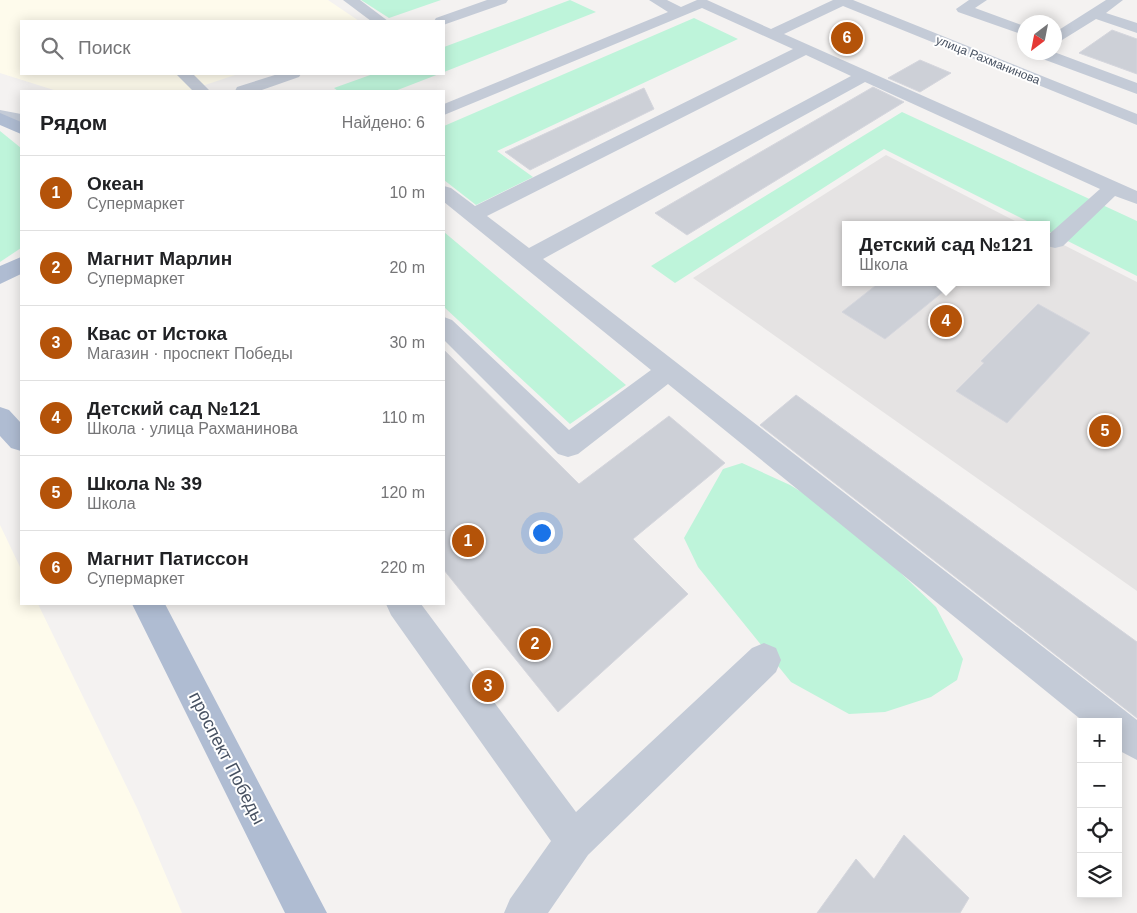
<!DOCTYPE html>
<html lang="ru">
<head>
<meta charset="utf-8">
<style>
  :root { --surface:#fff; --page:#f2f2f2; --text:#202124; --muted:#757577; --line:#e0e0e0; --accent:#b45309 }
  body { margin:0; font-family:Arial,sans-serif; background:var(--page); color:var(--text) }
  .controls { position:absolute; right:15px; bottom:15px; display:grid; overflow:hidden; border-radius:0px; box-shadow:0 2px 12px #0003 }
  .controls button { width:45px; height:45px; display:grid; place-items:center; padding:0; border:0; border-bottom:1px solid var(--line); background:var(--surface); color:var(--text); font:25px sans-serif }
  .compass { position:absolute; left:1017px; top:15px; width:45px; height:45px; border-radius:50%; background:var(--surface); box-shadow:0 2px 12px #0003; rotate:212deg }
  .you { position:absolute; left:541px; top:532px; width:18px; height:18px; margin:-12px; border:4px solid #fff; border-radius:50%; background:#1a73e8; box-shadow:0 0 0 8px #1a73e833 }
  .badge { display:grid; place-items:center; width:32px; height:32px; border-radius:50%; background:var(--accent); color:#fff; font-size:16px; font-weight:700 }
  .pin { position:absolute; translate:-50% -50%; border:2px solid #fff; box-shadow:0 1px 5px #0006 }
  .popup { position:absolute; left:842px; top:221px; width:208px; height:65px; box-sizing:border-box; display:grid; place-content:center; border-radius:0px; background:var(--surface); filter:drop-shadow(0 1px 4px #0005); font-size:16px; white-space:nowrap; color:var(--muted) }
  .popup b { font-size:19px; color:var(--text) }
  .popup::after { content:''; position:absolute; left:50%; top:100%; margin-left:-10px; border:10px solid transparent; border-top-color:var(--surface) }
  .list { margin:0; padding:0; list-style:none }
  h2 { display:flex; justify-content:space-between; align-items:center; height:65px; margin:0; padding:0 20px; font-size:21px }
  h2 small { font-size:16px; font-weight:400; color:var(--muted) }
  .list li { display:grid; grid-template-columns:32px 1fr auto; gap:15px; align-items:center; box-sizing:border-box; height:75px; padding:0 20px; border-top:1px solid var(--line) }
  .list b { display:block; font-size:19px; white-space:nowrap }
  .list p { margin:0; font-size:16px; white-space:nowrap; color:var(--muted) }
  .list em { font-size:16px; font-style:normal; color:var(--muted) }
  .icon { flex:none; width:28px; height:28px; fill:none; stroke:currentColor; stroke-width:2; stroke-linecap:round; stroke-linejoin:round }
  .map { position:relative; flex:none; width:1137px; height:913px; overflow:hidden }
  .search { position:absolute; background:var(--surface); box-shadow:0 2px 12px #0003; left:20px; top:20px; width:425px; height:55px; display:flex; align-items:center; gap:12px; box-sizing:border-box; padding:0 18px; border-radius:0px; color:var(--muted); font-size:19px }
  .panel { position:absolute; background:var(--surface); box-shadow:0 2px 12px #0003; left:20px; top:90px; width:425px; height:515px; border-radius:0px }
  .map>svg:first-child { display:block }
  .commercial { fill:#fefbec }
  .education { fill:#e5e3e3 }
  .green { fill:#bef4da }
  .building { fill:#cdd0d7; stroke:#d5d6dd }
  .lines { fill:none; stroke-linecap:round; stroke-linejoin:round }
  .minor { fill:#c4cbd7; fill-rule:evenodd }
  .major { fill:#afbcd2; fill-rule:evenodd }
  .labels { text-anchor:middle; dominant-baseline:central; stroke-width:4; stroke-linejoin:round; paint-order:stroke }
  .far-street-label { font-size:12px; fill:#475161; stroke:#fff }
  .near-street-label { font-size:18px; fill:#475161; stroke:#fff }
</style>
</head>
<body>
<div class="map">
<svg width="1137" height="913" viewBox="0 0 1137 913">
  <rect width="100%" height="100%" fill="#f4f2f1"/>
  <!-- commercial -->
  <path class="commercial" d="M 0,0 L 328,0 L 359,21 L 21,21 L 21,74 L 238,74 L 187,91 L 57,91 L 0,73 Z
    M 0,525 L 21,569 L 21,604 L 38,604 L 138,810 L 182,913 L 0,913 Z"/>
  <!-- education -->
  <path class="education" d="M 886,155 L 1023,225 L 846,225 L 846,282 L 1046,282 L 1046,236 L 1137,282 L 1137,591 L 693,278 Z"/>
  <!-- green -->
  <path class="green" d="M 361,0 L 441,0 L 389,18 Z
    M 570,0 L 596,12 L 444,72 L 444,47 Z
    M 694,18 L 738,39 L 497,151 L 533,177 L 476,205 L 444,180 L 444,126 Z
    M 373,74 L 439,74 L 395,91 L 338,91 L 334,88 Z
    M 902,112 L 1137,221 L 1137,276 L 1046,230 L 1046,225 L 1035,225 L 884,149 L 675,283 L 651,266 Z
    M 0,131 L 21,148 L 21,248 L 0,262 Z
    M 444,232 L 626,385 L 570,424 L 444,307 Z
    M 742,463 L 790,485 L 826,507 L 878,551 L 936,607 L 963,659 L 957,680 L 931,697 L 885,712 L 849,714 L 791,682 L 698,567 L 684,538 L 723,469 Z"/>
  <!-- building -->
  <path class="building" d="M 1112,30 L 1137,39 L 1137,74 L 1079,53 Z
    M 920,60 L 951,73 L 920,92 L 888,78 Z
    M 873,87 L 904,102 L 687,235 L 655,213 Z
    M 644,88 L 654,109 L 530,170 L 505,152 Z
    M 880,282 L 955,282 L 885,339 L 842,312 Z
    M 1038,304 L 1090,333 L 1007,423 L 956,391 L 984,363 L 981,361 Z
    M 444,350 L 579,484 L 669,416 L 725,463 L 633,539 L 688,594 L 558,712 L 444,570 Z
    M 796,395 L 1137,642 L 1137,718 L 760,425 Z
    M 904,835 L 969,898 L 960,913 L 817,913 L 856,859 L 874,879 Z"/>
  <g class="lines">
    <!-- minor -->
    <path class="minor" d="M 343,0 L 360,0 L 388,21 L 371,21 Z
      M 487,0 L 508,0 L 506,3 L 446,24 L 444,25 L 444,21 L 434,21 L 436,18 Z
      M 649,0 L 667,0 L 681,7 L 697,0 L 707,0 L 771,29 L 833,0 L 853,0 L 1137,114 L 1137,125 L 843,6 L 784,34 L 1137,191 L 1137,204 L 1115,196 L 1063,246 L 1055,248 L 1047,246 L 1047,236 L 1100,189 L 865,82 L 543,259 L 1137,720 L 1137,760 L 1118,750 L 1118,722 L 1084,722 L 668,384 L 578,454 L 568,457 L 558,454 L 444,340 L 444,317 L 452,320 L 569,430 L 651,370 L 444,202 L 444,186 L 451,188 L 475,206 L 793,49 L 702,8 L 444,115 L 444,104 L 668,12 ZM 806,55 L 851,76 L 529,248 L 487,216 Z
      M 969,0 L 987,0 L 975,8 L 1024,26 L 1024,35 L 958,12 L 956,9 Z
      M 1106,0 L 1123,0 L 1106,13 L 1137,23 L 1137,33 L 1096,19 L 1054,45 L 1054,33 Z
      M 1030,52 L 1054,52 L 1137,83 L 1137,94 L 1032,55 Z
      M 176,74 L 193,74 L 210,91 L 193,91 Z
      M 278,74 L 301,74 L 299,77 L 259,91 L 235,91 L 237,87 Z
      M 0,110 L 21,114 L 21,124 L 0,120 Z
      M 386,604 L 421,604 L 576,812 L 752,648 L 764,643 L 776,648 L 781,660 L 776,672 L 588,855 L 548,913 L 504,913 L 510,899 L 551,841 L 391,615 Z"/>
    <!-- major -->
    <path class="major" d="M 0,113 L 21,122 L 21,134 L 0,125 Z
      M 21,257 L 21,274 L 0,284 L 0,266 Z
      M 0,407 L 9,410 L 21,423 L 21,451 L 11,448 L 0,436 Z
      M 132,604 L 165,604 L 327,913 L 285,913 Z"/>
  </g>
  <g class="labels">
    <!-- far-street labels -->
    <g class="far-street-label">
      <text transform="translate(988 60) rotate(22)">улица Рахманинова</text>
    </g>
    <!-- near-street labels -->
    <g class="near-street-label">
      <text transform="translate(227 758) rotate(63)">проспект Победы</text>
    </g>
  </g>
</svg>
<div class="controls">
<button>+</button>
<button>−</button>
<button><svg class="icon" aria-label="locate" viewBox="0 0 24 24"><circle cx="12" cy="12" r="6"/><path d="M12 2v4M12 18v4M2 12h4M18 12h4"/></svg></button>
<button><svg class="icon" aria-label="layers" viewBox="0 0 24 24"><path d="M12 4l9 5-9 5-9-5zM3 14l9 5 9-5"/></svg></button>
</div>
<svg class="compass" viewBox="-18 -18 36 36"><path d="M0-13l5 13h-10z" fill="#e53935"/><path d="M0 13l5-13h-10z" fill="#757577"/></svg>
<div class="you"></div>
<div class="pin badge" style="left:468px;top:541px">1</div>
<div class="pin badge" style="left:535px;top:644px">2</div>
<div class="pin badge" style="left:488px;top:686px">3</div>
<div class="pin badge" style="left:946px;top:321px">4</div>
<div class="popup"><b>Детский сад №121</b>Школа</div>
<div class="pin badge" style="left:1105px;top:431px">5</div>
<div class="pin badge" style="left:847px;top:38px">6</div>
<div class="search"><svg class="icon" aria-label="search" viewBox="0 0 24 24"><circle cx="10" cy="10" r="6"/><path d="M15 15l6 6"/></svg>Поиск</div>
<section class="panel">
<h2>Рядом<small>Найдено: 6</small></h2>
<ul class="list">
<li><span class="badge">1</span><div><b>Океан</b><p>Супермаркет</p></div><em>10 m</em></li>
<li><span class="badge">2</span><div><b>Магнит Марлин</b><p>Супермаркет</p></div><em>20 m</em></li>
<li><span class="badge">3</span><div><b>Квас от Истока</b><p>Магазин · проспект Победы</p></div><em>30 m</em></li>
<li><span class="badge">4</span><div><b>Детский сад №121</b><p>Школа · улица Рахманинова</p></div><em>110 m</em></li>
<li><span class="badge">5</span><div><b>Школа № 39</b><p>Школа</p></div><em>120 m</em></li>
<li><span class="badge">6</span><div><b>Магнит Патиссон</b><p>Супермаркет</p></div><em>220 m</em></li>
</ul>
</section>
</div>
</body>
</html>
